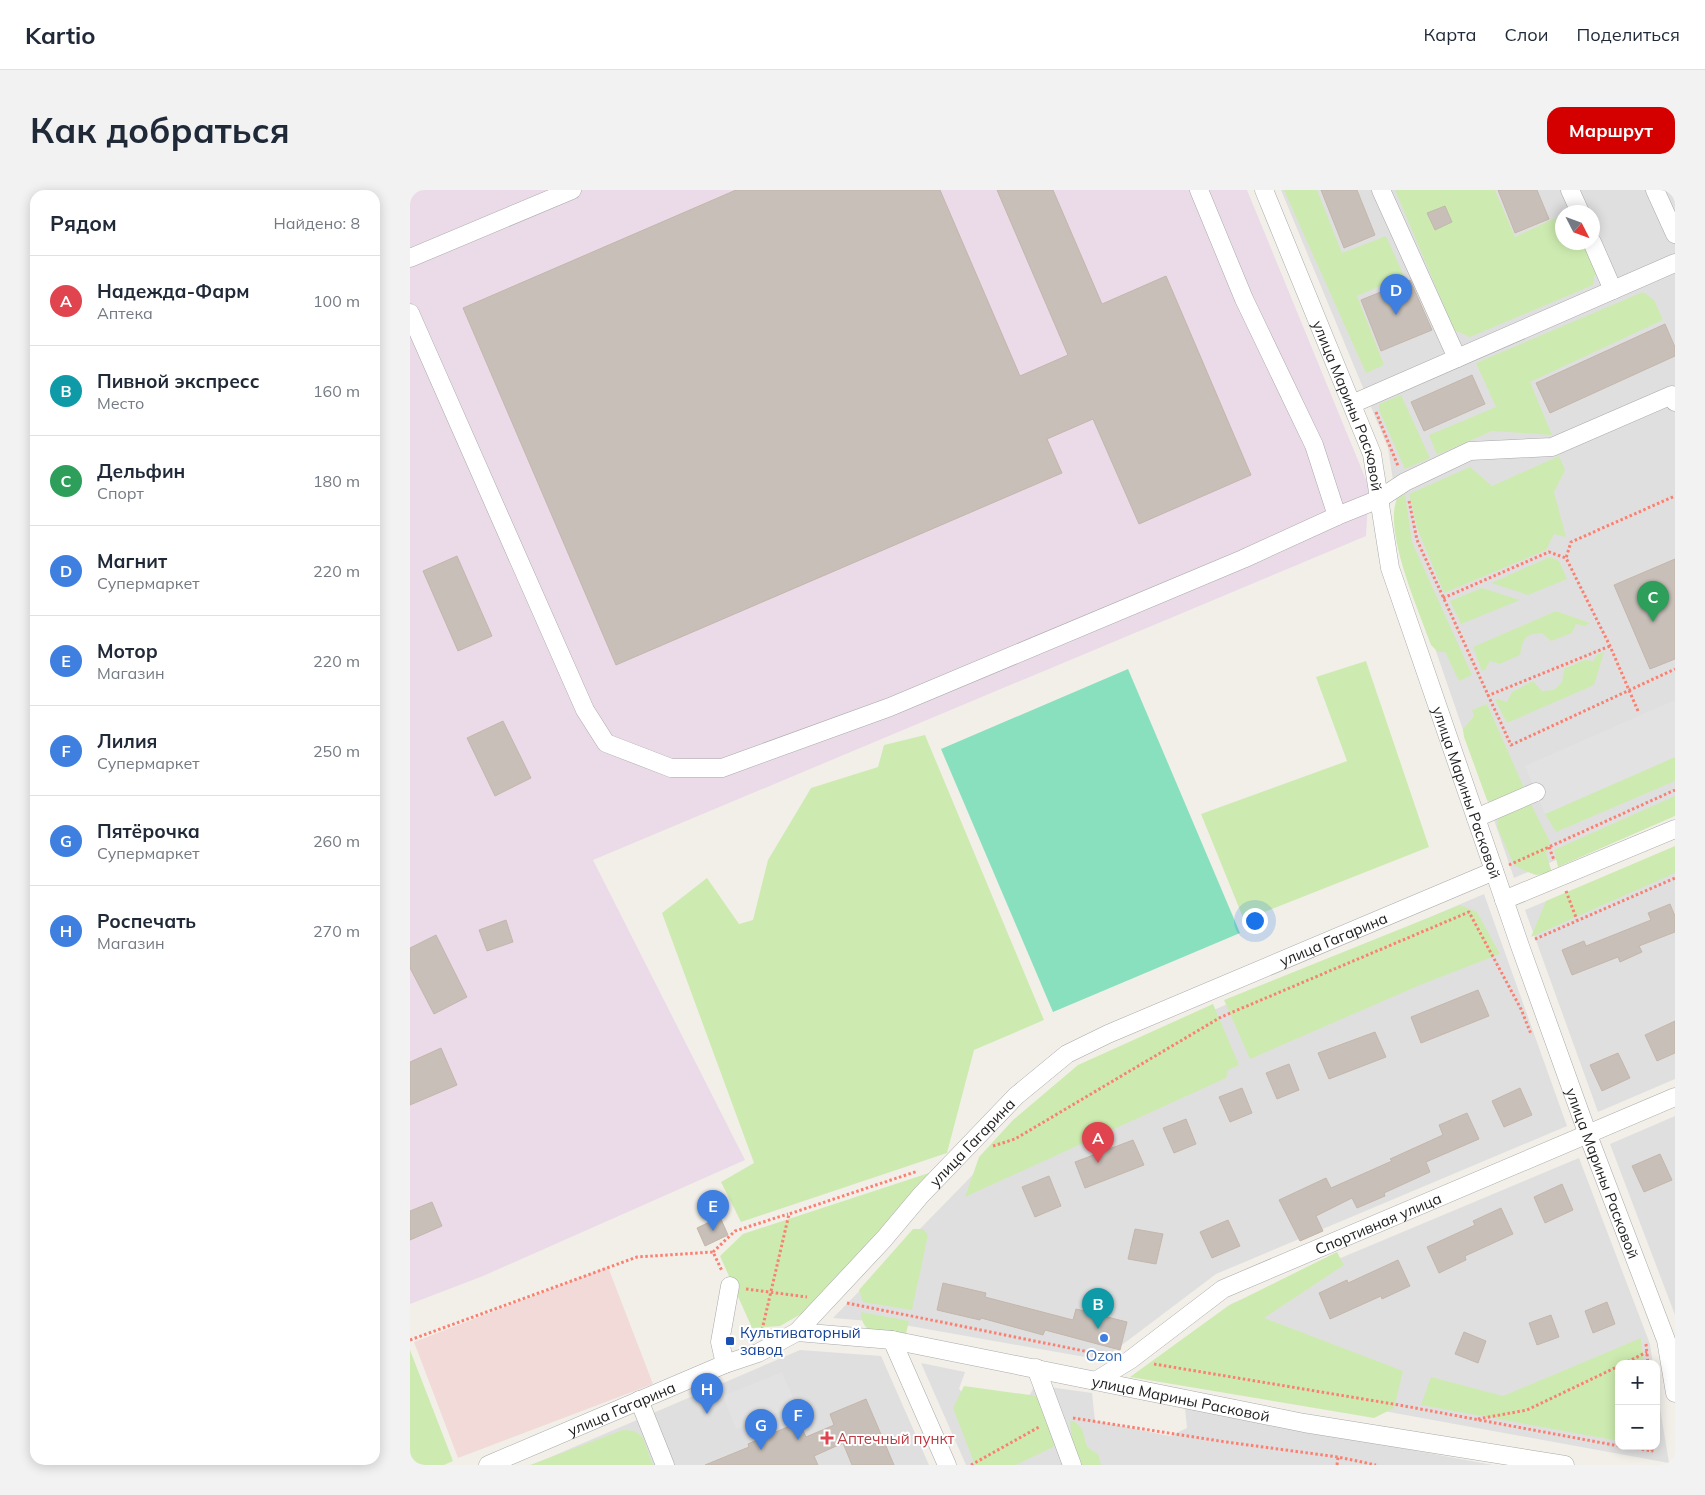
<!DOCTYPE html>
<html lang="ru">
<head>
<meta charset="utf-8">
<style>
  :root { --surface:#fff; --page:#f2f2f3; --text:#1f2937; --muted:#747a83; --line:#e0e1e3; --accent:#d40000 }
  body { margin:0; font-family:Mulish,sans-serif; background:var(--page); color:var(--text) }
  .controls { position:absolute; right:15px; bottom:15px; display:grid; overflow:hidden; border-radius:10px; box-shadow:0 2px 12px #0003 }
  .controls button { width:45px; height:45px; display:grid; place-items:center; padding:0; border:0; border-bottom:1px solid var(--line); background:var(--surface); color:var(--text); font:25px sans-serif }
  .compass { position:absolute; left:1145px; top:15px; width:45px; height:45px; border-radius:50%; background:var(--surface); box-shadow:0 2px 12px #0003; rotate:132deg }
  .you { position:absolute; left:844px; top:730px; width:18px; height:18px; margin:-12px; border:4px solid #fff; border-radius:50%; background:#1a73e8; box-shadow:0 0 0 8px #1a73e833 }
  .badge { display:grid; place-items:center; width:32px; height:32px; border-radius:50%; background:var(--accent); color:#fff; font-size:16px; font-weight:700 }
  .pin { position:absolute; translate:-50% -41px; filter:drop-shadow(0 1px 2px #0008) }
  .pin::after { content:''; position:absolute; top:26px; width:18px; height:15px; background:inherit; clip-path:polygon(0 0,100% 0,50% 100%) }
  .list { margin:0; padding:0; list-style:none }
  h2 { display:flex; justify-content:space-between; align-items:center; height:65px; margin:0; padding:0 20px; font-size:21px }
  h2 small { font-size:16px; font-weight:400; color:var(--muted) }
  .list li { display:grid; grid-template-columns:32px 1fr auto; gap:15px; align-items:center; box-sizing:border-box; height:90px; padding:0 20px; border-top:1px solid var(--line) }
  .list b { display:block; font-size:19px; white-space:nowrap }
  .list p { margin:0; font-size:16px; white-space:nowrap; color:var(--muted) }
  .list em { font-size:16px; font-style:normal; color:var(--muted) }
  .map { position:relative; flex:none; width:1265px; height:1275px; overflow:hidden; border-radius:15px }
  header { display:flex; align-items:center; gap:30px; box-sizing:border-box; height:70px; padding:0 25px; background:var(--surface); border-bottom:1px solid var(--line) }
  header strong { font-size:24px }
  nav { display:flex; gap:28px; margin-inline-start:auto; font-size:18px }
  .intro { display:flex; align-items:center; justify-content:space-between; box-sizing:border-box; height:120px; padding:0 30px }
  h1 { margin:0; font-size:35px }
  .button { padding:12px 22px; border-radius:15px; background:var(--accent); color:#fff; font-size:18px; font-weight:700 }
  main { display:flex; gap:30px; padding:0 30px }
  aside { flex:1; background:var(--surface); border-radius:15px; box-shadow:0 2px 12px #0003 }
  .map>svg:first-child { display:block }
  .residential { fill:#e0dfdf; fill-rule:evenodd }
  .commercial { fill:#f2dad9 }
  .industrial { fill:#ebdbe8 }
  .grass { fill:#cdebb0 }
  .pitch { fill:#88e0be }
  .parking { fill:#e2e2e2 }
  .building { fill:#c7bfb8; stroke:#c4b6ab }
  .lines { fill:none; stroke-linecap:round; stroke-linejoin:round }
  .minor-casing { stroke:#a9a9a9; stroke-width:19 }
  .path { stroke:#fa8072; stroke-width:3; stroke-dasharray:2.5 2.5; stroke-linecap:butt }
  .minor { stroke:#fff; stroke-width:18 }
  .shop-dot { fill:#3f7fe0; stroke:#fff; stroke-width:2 }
  .transit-dot { fill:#1a4fb4; stroke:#fff; stroke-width:2 }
  .health-dot { fill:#e0444e; stroke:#fff; stroke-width:2 }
  .labels { text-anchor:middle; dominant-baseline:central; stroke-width:4; stroke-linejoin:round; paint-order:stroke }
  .street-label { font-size:15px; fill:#222; stroke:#fff }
  .transit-label { font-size:15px; fill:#164399; stroke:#fff; text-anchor:start }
  .shop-label { font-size:15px; fill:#366cbe; stroke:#fff }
  .health-label { font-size:15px; fill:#be3a42; stroke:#fff; text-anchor:start }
</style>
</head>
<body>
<header>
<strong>Kartio</strong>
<nav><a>Карта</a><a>Слои</a><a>Поделиться</a></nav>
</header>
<div class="intro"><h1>Как добраться</h1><a class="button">Маршрут</a></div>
<main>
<aside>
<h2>Рядом<small>Найдено: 8</small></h2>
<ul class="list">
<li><span class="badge" style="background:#e0444e">A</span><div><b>Надежда-Фарм</b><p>Аптека</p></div><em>100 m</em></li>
<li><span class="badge" style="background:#0f9aa8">B</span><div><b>Пивной экспресс</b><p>Место</p></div><em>160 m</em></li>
<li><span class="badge" style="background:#2e9e5b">C</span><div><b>Дельфин</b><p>Спорт</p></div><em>180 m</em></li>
<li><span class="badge" style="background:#3f7fe0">D</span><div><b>Магнит</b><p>Супермаркет</p></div><em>220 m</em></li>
<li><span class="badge" style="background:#3f7fe0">E</span><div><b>Мотор</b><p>Магазин</p></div><em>220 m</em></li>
<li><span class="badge" style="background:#3f7fe0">F</span><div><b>Лилия</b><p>Супермаркет</p></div><em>250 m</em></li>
<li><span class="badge" style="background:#3f7fe0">G</span><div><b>Пятёрочка</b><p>Супермаркет</p></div><em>260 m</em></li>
<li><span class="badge" style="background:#3f7fe0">H</span><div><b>Роспечать</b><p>Магазин</p></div><em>270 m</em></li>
</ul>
</aside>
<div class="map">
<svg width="1265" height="1275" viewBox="0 0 1265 1275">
  <rect width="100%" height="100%" fill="#f2efe9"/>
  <!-- residential -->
  <path class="residential" d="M 871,0 L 1265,0 L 1265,619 L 1104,688 L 996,374 L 978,258 ZM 1152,22 L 1182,22 L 1182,52 L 1152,52 Z
    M 1265,657 L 1265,889 L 1188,922 L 1115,720 Z
    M 1074,704 L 1157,936 L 806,1084 L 692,1170 L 483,1133 L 423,1128 L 666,879 Z
    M 1265,926 L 1265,1125 L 1200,954 Z
    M 1169,968 L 1240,1154 L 1243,1174 L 1209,1174 L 1209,1256 L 1246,1256 L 1246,1193 L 1259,1273 L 738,1178 L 821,1114 Z
    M 390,1160 L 471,1166 L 519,1275 L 122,1275 Z
    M 511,1173 L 555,1182 L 549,1199 L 563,1212 L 613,1217 L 625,1195 L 682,1203 L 685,1231 L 760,1246 L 777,1238 L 775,1218 L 1083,1275 L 556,1275 Z"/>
  <!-- commercial -->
  <path class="commercial" d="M 198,1077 L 243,1194 L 48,1268 L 4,1152 Z"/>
  <!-- industrial -->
  <path class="industrial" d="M 0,0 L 837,0 L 959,297 L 956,346 L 183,670 L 335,970 L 73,1086 L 0,1114 Z"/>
  <!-- grass -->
  <path class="grass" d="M 874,0 L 907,0 L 932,63 L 976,46 L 994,86 L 947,106 L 974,175 L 956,183 Z
    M 985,0 L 1085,0 L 1105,47 L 1152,25 L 1152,52 L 1174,53 L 1186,79 L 1183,95 L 1060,147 L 1044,140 Z
    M 1233,102 L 1244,110 L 1253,130 L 1120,192 L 1142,245 L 1082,241 L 1027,265 L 1019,245 L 1086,217 L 1066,173 Z
    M 991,205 L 1020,268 L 995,279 L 969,220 L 969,214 Z
    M 1149,266 L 1155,280 L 1144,302 L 1156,347 L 1144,344 L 1136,360 L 1034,403 L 1007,338 L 999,304 L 1060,277 L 1082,296 Z
    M 995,304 L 1002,352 L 1062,485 L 1049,491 L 1035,462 L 1028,462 L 1021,455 C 1009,421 973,341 987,309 Z
    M 1140,367 L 1149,371 L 1157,389 L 1118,405 L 1081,393 Z
    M 1072,398 L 1110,410 L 1051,434 L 1040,411 Z
    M 1146,421 L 1180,433 L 1175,436 L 1166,434 L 1162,443 L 1141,451 L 1132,443 C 1114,444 1113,449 1110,465 L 1090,474 L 1080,471 L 1075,480 L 1072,481 L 1063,457 Z
    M 1194,462 L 1184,495 L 1097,533 L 1085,510 L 1088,509 L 1097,512 L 1102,502 L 1123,491 L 1132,501 L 1144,500 L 1152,492 L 1154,479 L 1174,470 L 1183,471 L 1188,464 Z
    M 956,471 L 1019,657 L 834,730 L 791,624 L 937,571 L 906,487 Z
    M 1077,514 L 1115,600 L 1084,613 L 1077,610 L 1054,547 L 1053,539 L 1064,526 L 1062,520 Z
    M 515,545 L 634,830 L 564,860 L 537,963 L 331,1032 L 311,992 L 344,973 L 252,723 L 297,688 L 329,734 L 343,730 L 358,670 L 401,598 L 468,577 L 474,555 Z
    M 1265,567 L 1265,591 L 1146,642 L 1135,624 Z
    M 1265,606 L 1265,626 L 1148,677 L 1144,660 Z
    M 1120,612 L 1140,652 L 1136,663 L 1142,683 L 1126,685 L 1115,681 L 1104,675 L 1087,637 L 1088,629 L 1094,622 Z
    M 1265,656 L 1265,683 L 1121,747 L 1136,711 Z
    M 1050,715 L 1067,722 L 1090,764 L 1010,795 L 840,869 L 814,810 Z
    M 803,814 L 829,875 L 818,880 L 816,888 L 555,1007 L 569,967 L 603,930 L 668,875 Z
    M 525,981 L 393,1123 L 370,1136 L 342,1138 L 310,1066 L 333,1044 Z
    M 503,1039 L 513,1039 L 518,1045 L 502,1120 L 453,1112 L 449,1100 Z
    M 927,1062 L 934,1075 L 854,1128 L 993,1181 L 984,1218 L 964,1228 L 720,1187 L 818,1116 Z
    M 451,1122 L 499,1131 L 495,1148 C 477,1146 451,1147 451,1122 Z
    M 1231,1148 L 1234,1174 L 1209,1174 L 1209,1251 L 1011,1215 L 1021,1187 L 1093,1206 Z
    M 0,1160 L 43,1271 L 34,1275 L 0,1275 Z
    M 554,1196 L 627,1206 L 645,1256 L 606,1275 L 565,1275 L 543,1218 Z
    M 660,1231 L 664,1231 L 672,1239 L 677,1257 L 688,1264 L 691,1275 L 667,1275 L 663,1263 Z
    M 213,1240 L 225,1241 L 233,1248 L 243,1275 L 120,1275 Z"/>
  <!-- pitch -->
  <path class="pitch" d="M 718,479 L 830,743 L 643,822 L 531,559 Z"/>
  <!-- parking -->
  <path class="parking" d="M 1265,510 L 1265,567 L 1135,624 L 1115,576 Z
    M 372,1182 L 386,1215 L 326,1239 L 313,1206 Z"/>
  <!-- building -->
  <path class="building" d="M 326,0 L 530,0 L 610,186 L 658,165 L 587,0 L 643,0 L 692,114 L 756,86 L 841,285 L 729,334 L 683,229 L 637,249 L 652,283 L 206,475 L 53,118 Z
    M 911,0 L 947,0 L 965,45 L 934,58 Z
    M 1088,0 L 1127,0 L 1139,29 L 1105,43 Z
    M 1035,16 L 1042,32 L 1025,40 L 1017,23 Z
    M 1000,90 L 1022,140 L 971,161 L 951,110 Z
    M 1255,134 L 1265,157 L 1265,166 L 1140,223 L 1126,193 Z
    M 1062,185 L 1075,214 L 1014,241 L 1001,212 Z
    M 47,366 L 82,446 L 48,461 L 13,381 Z
    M 1265,369 L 1265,469 L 1240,479 L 1204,395 Z
    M 93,531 L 121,588 L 85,606 L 57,548 Z
    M 1260,714 L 1265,726 L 1265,742 L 1229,756 L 1232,762 L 1210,772 L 1208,767 L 1162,785 L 1152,760 L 1174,751 L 1176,756 L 1241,730 L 1238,723 Z
    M 96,730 L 103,752 L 77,761 L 69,740 Z
    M 26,745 L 57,807 L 24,824 L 0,778 L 0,758 Z
    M 1068,800 L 1079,826 L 1011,853 L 1001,827 Z
    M 1265,831 L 1265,863 L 1247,871 L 1235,845 Z
    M 965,842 L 976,867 L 919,889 L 908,863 Z
    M 31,858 L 47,895 L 0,915 L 0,872 Z
    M 1208,863 L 1220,888 L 1192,901 L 1180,875 Z
    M 879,874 L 889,900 L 867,909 L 856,883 Z
    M 832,898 L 842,923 L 820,932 L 809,907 Z
    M 1110,898 L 1122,925 L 1094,937 L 1082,911 Z
    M 1057,923 L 1069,949 L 1016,972 L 1020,982 L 974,1003 L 975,1006 L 947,1018 L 942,1008 L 906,1026 L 913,1041 L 890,1051 L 869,1010 L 916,988 L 921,998 L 982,971 L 980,969 L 1033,945 L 1029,935 Z
    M 776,929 L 786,954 L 764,963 L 753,938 Z
    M 723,950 L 734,975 L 675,998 L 665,972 Z
    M 1250,964 L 1262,990 L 1234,1002 L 1222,976 Z
    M 639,986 L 651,1016 L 625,1027 L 612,997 Z
    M 1152,994 L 1163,1020 L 1135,1033 L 1124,1007 Z
    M 22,1012 L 32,1036 L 0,1050 L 0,1021 Z
    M 1091,1018 L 1103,1044 L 1055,1066 L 1056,1070 L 1029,1083 L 1017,1057 L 1065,1035 L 1063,1031 Z
    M 310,1027 L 318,1045 L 295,1056 L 287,1038 Z
    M 818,1030 L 830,1056 L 802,1068 L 790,1042 Z
    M 725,1039 L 753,1044 L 746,1074 L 718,1069 Z
    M 988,1070 L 1000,1096 L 972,1109 L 971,1106 L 920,1129 L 909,1103 L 937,1090 L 938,1093 Z
    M 533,1093 L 576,1103 L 575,1107 L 663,1130 L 666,1119 L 717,1132 L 710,1160 L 635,1140 L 633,1145 L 571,1128 L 570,1130 L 527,1120 Z
    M 1197,1112 L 1205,1134 L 1183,1143 L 1175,1121 Z
    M 1141,1125 L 1149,1147 L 1127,1155 L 1119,1133 Z
    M 1054,1142 L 1076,1151 L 1068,1173 L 1045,1164 Z
    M 456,1209 L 484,1275 L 442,1275 L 433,1253 L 404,1266 L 408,1275 L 295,1275 L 339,1257 L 338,1254 L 389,1232 L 396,1247 L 424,1235 L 420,1224 Z"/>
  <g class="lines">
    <defs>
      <g id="minor">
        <path d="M 789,0 L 834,109 L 904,255 L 927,326 L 969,309 L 995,292 L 1060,261 L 1142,257 L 1262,205 L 1265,212"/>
        <path id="s1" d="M 854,0 L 962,264 L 980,378 L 1110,756 L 1178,945 L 1256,1150 L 1265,1203"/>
        <path d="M 971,0 L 1047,168"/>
        <path d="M 1160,0 L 1170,22"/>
        <path d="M 1245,0 L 1265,44"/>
        <path d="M 1182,52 L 1203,100"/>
        <path d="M 0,68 L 162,0"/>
        <path d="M 0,123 L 175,520 L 196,553 L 261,578 L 312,578 L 480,517 L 833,369 L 927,326"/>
        <path d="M 942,214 L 1265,73"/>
        <path d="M 1066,628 L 1126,602"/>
        <path d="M 1094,710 L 1265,639"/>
        <path id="s2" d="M 387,1142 L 482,1150 L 894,1233 L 1155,1275"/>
        <path d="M 482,1150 L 537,1275"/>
        <path d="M 315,1174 L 310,1152 L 320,1096"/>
        <path d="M 626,1178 L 662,1275"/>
        <path id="s3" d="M 687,1190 L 720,1170 L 813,1099 L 1265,907"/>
        <path d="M 229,1210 L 255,1275"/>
        <path id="s4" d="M 78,1275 L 315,1174 L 348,1163 L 387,1142 L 474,1049 L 511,1005 L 606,906 L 657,864 L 698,844 L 1084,681"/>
      </g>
    </defs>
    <!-- minor casing -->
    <use href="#minor" class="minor-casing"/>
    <!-- path -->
    <path class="path" d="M 966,222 L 988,276
      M 999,311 L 1007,350 L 1101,555 L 1265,479
      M 1033,408 L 1139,362 L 1156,368
      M 1077,506 L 1200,456
      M 1228,521 L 1200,456 L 1156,368 L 1161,352 L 1265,306
      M 1139,657 L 1144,670
      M 1099,675 L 1265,600
      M 1156,701 L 1167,730
      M 1125,749 L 1265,688
      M 583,956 L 605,949 L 811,827 L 1059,722 L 1111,819 L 1121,844
      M 303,1062 L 325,1041 L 378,1024
      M 336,1099 L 397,1107
      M 437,1113 L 694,1165
      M 352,1140 L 379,1024 L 508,981
      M 0,1150 L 227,1067 L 303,1062 L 312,1081
      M 1236,1154 L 1238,1174
      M 744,1174 L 989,1215 L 1209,1256
      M 1213,1174 L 1237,1162
      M 663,1228 L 816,1252 L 928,1267 L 966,1275
      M 1068,1229 L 1117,1220 L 1209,1176
      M 1212,1256 L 1242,1261 L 1242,1256
      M 561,1275 L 629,1237
      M 927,1275 L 928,1267"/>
    <!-- minor -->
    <use href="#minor" class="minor"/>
  </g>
  <!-- markers -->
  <circle class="shop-dot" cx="694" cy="1148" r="5"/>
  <rect class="transit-dot" x="315" y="1146" width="10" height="10" rx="2.5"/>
  <path class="health-dot" d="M414.5 1240.5h5v5h5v5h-5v5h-5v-5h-5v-5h5z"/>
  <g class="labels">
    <!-- street labels -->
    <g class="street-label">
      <text stroke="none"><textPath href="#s1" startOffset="232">улица Марины Расковой</textPath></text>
      <text stroke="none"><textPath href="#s1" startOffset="638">улица Марины Расковой</textPath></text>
      <text stroke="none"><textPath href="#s4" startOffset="1015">улица Гагарина</textPath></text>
      <text stroke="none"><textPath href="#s4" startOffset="595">улица Гагарина</textPath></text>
      <text stroke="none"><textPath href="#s1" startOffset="1042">улица Марины Расковой</textPath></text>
      <text stroke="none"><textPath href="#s3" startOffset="324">Спортивная улица</textPath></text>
      <text stroke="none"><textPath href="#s2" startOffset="390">улица Марины Расковой</textPath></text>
      <text stroke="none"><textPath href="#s4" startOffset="145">улица Гагарина</textPath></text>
    </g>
    <!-- transit labels -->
    <g class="transit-label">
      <text x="330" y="1142">Культиваторный<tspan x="330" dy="17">завод</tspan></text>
    </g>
    <!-- shop labels -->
    <g class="shop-label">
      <text x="694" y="1165">Ozon</text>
    </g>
    <!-- health labels -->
    <g class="health-label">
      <text x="427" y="1248">Аптечный пункт</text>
    </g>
  </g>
</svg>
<div class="controls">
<button>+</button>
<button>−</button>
</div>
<svg class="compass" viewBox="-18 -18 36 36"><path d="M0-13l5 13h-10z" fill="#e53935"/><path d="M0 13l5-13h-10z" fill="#747a83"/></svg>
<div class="you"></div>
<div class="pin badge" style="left:688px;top:973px;background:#e0444e">A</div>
<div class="pin badge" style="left:688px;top:1139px;background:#0f9aa8">B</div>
<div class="pin badge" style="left:1243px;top:432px;background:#2e9e5b">C</div>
<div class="pin badge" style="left:986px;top:125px;background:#3f7fe0">D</div>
<div class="pin badge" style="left:303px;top:1041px;background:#3f7fe0">E</div>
<div class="pin badge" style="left:388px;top:1250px;background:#3f7fe0">F</div>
<div class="pin badge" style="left:351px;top:1260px;background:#3f7fe0">G</div>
<div class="pin badge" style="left:297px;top:1224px;background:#3f7fe0">H</div>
</div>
</main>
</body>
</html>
